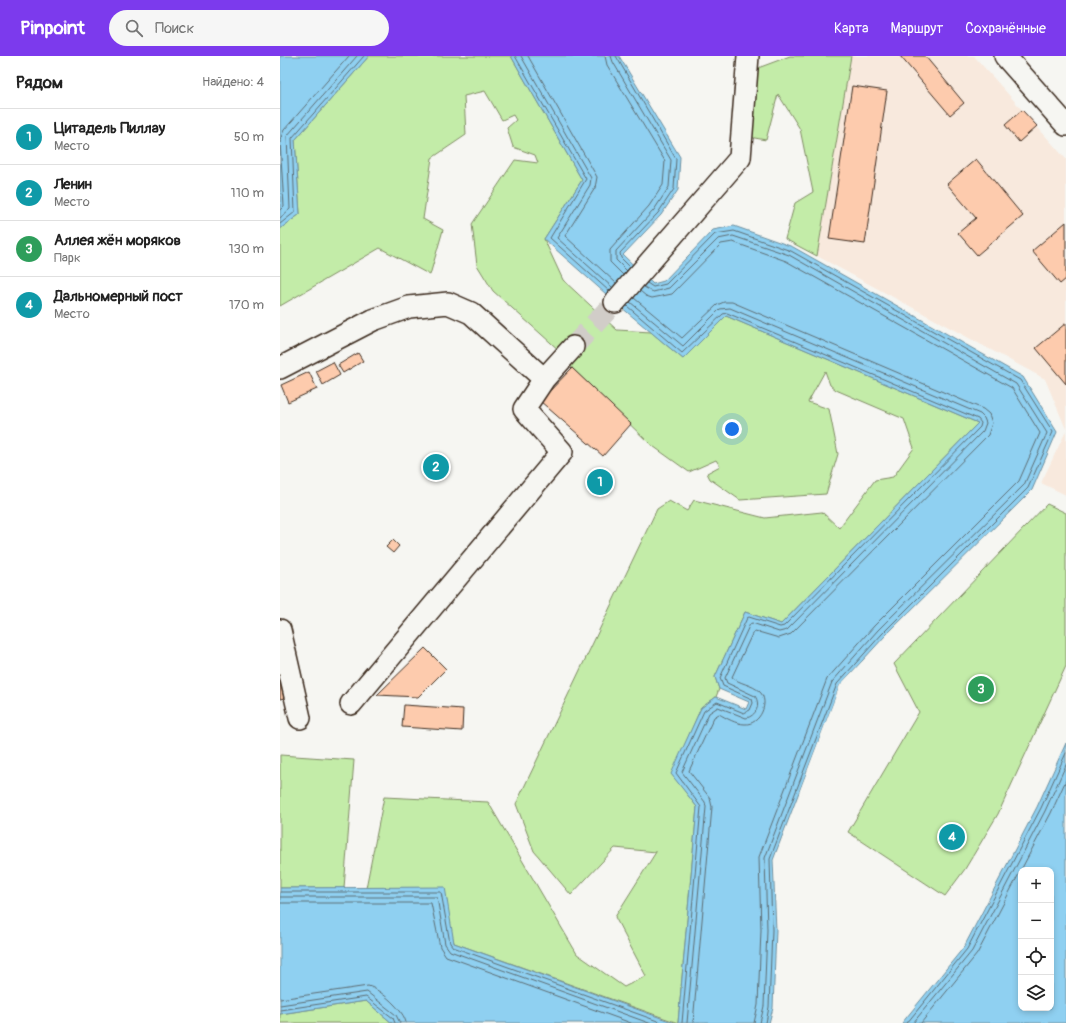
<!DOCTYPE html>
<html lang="ru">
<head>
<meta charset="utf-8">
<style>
  :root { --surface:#fff; --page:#f6f6f6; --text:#222; --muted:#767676; --line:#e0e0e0; --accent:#7c3aed }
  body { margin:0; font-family:Pangolin,sans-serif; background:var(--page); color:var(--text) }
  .controls { position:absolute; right:12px; bottom:12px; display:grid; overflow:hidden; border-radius:8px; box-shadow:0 2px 6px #0003 }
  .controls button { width:36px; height:36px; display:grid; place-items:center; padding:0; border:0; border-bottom:1px solid var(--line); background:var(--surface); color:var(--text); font:20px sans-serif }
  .you { position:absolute; left:452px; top:373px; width:14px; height:14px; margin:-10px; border:3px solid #fff; border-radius:50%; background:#1a73e8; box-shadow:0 0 0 6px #1a73e833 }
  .badge { display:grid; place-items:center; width:26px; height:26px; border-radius:50%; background:var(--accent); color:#fff; font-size:13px; font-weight:700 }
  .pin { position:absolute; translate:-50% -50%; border:2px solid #fff; box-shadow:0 1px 4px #0006 }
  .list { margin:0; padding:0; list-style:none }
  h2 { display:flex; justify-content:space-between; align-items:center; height:52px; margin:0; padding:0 16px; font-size:17px }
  h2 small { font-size:13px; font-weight:400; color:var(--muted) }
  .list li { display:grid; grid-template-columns:26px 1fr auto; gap:12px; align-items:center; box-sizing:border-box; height:56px; padding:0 16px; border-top:1px solid var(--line) }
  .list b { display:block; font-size:15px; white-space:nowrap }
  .list p { margin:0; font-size:13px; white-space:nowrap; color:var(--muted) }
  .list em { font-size:13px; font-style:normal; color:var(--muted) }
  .icon { flex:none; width:22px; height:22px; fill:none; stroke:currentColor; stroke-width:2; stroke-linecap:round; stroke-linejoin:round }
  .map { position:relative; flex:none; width:786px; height:967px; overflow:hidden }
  header { display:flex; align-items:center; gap:24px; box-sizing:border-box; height:56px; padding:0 20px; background:var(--accent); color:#fff }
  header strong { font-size:19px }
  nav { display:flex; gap:22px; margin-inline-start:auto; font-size:14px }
  .search { width:280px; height:36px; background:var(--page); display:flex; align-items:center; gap:10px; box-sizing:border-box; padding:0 14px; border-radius:22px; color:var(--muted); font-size:15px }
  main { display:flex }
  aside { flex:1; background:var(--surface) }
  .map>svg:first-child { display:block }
  .built { fill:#f8e9dd }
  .green { fill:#c3eca8; stroke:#7f8b63 }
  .water { fill:#8fd0f1; stroke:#6d8e9d; fill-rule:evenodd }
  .pier { fill:#f6f6f2 }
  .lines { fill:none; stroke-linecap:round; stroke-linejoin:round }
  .shore { stroke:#5d6c72; stroke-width:1 }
  .building { fill:#fdcbad; stroke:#3b2a1e }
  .minor-tunnel { stroke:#d1cdc8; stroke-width:21; stroke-dasharray:21 10; stroke-linecap:butt }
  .minor-casing { stroke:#3b2a1e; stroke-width:24 }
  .minor { stroke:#f6f6f2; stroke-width:21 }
</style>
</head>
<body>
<header>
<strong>Pinpoint</strong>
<div class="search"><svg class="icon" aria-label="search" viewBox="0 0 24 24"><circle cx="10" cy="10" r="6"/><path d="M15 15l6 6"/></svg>Поиск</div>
<nav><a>Карта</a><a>Маршрут</a><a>Сохранённые</a></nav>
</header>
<main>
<aside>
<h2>Рядом<small>Найдено: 4</small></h2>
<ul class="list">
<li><span class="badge" style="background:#0f9aa8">1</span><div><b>Цитадель Пиллау</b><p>Место</p></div><em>50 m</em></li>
<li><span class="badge" style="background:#0f9aa8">2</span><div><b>Ленин</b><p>Место</p></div><em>110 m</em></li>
<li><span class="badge" style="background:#2e9e5b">3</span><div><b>Аллея жён моряков</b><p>Парк</p></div><em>130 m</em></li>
<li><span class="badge" style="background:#0f9aa8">4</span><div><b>Дальномерный пост</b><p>Место</p></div><em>170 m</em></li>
</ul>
</aside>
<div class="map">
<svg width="786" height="967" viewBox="0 0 786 967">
  <rect width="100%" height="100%" fill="#f6f6f2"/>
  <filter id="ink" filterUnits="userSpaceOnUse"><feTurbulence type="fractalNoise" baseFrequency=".025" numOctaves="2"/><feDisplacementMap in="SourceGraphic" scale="8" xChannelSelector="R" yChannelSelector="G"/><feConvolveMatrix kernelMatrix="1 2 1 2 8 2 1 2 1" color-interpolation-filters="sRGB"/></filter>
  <g filter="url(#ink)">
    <!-- built -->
    <path class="built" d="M 571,0 L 694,0 L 786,103 L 786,373 L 765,323 L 537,200 Z
      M 786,375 L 786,439 L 761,427 Z"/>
    <!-- green -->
    <path class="green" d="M 89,0 L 231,0 L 302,124 L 264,183 L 283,224 L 337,274 L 371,276 L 403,303 L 446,260 L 698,367 L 501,568 L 465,556 L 435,621 L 439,633 L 436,641 L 421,652 L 392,718 L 417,751 L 398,967 L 174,887 L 162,832 L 86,832 L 104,741 L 208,746 L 297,898 L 344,931 L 366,920 L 335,861 L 376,796 L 335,792 L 291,839 L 254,795 L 236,748 L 377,453 L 389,445 L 407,455 L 414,444 L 485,462 L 542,456 L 559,472 L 595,424 L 613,421 L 634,392 L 624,363 L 556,334 L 550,329 L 545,315 L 528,346 L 549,353 L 558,398 L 546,438 L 460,444 L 430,423 L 427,417 L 440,410 L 436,404 L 409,416 L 370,388 L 292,312 L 290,304 L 213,235 L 197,209 L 192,168 L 235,104 L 258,107 L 255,99 L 233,91 L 227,72 L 236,64 L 233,59 L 222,64 L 205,35 L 184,40 L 186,79 L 152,102 L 143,163 L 163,174 L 150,219 L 100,192 L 0,250 L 0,173 L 20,158 L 15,84 Z
      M 510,0 L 571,0 L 537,200 L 505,183 L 515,147 L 533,136 L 520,73 L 498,38 L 486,84 L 469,81 L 478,12 Z
      M 767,448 L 786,457 L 786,610 L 718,758 L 685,813 L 665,840 L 568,776 L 639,656 L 614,608 Z
      M 0,699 L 74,704 L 64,832 L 0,832 Z
      M 86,945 L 112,967 L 0,967 L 0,958 Z"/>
    <!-- water -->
    <path class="water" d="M 0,0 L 89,0 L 15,84 L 20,158 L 0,173 Z
      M 231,0 L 339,0 L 400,101 L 398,134 L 381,159 L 343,199 L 373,228 L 384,225 L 433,174 L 454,170 L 513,191 L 743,321 L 777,376 L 752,434 L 605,580 L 560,629 L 493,804 L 496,874 L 493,952 L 489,967 L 398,967 L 417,751 L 391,718 L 421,652 L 436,641 L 466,653 L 469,646 L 439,633 L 435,621 L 465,556 L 501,568 L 698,367 L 446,260 L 403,303 L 335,246 L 264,183 L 302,124 Z
      M 786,687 L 786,967 L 622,967 L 684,891 L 757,751 ZM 741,814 L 771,814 L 771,952 L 741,952 Z
      M 165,831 L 174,887 L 395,967 L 112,967 L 86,945 L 0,958 L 0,832 Z"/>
    <!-- pier -->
    <path class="pier" d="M 582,606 L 583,607 L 562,630 L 521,738 L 519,737 L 560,629 Z"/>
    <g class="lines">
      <!-- shore -->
      <path class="shore" d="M 235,0 L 306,123 L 270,182 L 329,235
        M 241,0 L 311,122 L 310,129 L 277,182 L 332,231
        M 248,0 L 317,121 L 315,132 L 285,180 L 336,227
        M 325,0 L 327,9 L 385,105 L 383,129 L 369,150 L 330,194 L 330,206 L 343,219
        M 331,0 L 333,6 L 391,104 L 389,131 L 374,154 L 336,195 L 336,204 L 347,215
        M 336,0 L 396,103 L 394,133 L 378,157 L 340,197 L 341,202 L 350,211
        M 0,84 L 4,74 L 69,0
        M 0,85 L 4,150 L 0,154
        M 0,162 L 10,153 L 7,80 L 77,0
        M 0,168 L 15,156 L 12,82 L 84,0
        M 367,227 L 373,231 L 386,228 L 435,178 L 454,175 L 511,195 L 740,324 L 773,376 L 748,432 L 602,578 L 557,628 L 490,803 L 492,874 L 489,951 L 486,967
        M 364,231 L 373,236 L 389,232 L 438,183 L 453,180 L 509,199 L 736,328 L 767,377 L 744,429 L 598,574 L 552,626 L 485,802 L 487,874 L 484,950 L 480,967
        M 360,235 L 366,240 L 372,242 L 392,238 L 441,188 L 453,186 L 506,205 L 732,332 L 760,377 L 739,425 L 594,570 L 547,623 L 479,801 L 481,874 L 478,949 L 474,967
        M 354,242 L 402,282 L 437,249 L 444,246 L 452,246 L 703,353 L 709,358 L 712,367 L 708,379 L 511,578 L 499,582 L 475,575 L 473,576 L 452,621 C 459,628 472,628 480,636 C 490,646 480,669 465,668 C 456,668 446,662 439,658 L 434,661 L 409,715 L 430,742 L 432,751 L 413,967
        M 350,246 L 403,290 L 440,253 L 450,252 L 700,358 L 704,362 L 706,367 L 703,375 L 507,574 L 499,576 L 472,567 L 470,568 L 445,622 L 447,627 L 475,640 C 481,649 476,660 466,662 L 438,651 L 429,657 L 402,716 L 425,746 L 426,751 L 407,967
        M 347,250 L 402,297 L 443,258 L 447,257 L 698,363 L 701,367 L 700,371 L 504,570 L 500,571 L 469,561 L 467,562 L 440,622 L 443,630 L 472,643 L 473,647 L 470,654 L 464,657 L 437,646 L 424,655 L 396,717 L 421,751 L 402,967
        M 741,814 L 771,757 L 786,724
        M 0,836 L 161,836 L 170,887 L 173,891 L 383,967
        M 0,841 L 157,841 L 165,888 L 170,895 L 369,967
        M 0,847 L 151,847 L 160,891 L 166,900 L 351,967
        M 0,943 L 88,930 C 100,933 125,955 126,967
        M 0,949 L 87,936 L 116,959 L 120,967
        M 0,954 L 86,941 L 113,962 L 115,967
        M 627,967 L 687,893 L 761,752 L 786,697
        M 633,967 L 692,895 L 765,755 L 786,709
        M 641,967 L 697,898 L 741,814"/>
    </g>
    <!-- building -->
    <path class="building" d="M 620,0 L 645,0 L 684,47 L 670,59 Z
      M 572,30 L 607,35 L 585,188 L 549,183 Z
      M 742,54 L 757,70 L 739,86 L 725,69 Z
      M 696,103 L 743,160 L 697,199 L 678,177 L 696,162 L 667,128 Z
      M 786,166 L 786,223 L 780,228 L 752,195 Z
      M 786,267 L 786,328 L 756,292 Z
      M 78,297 L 83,305 L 63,317 L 58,309 Z
      M 53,306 L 60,319 L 43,329 L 36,315 Z
      M 292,312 L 351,368 L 323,400 L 260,345 Z
      M 29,316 L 37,333 L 8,346 L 1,329 Z
      M 113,484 L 119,490 L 113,497 L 106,491 Z
      M 145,592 L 166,613 L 138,641 L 97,639 Z
      M 0,623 L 4,642 L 0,643 Z
      M 124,649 L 183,653 L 182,675 L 122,671 Z
      M667.5 781a4.5 4.5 0 1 1 9 0a4.5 4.5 0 1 1-9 0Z"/>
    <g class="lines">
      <!-- minor-tunnel -->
      <path class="minor-tunnel" d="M 293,291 L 335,246"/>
      <defs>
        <path id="minor" d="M 725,0 L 786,69
          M 335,246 L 460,102 L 468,0
          M 0,312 L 93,264 L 129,251 L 168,247 L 191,257 L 264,323 L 293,291
          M 0,574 L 20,662
          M 71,648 L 282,396 L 244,353 L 264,323"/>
      </defs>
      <!-- minor casing -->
      <use href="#minor" class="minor-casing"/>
      <!-- minor -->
      <use href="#minor" class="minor"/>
    </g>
  </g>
</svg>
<div class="controls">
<button>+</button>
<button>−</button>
<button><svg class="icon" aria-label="locate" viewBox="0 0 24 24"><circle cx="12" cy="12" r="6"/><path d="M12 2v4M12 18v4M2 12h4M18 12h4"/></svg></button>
<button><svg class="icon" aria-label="layers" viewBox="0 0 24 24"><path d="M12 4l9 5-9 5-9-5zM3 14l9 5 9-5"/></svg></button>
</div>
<div class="you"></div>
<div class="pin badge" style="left:320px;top:426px;background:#0f9aa8">1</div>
<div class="pin badge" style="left:156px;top:411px;background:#0f9aa8">2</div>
<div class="pin badge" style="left:701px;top:633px;background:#2e9e5b">3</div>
<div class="pin badge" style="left:672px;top:781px;background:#0f9aa8">4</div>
</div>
</main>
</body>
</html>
